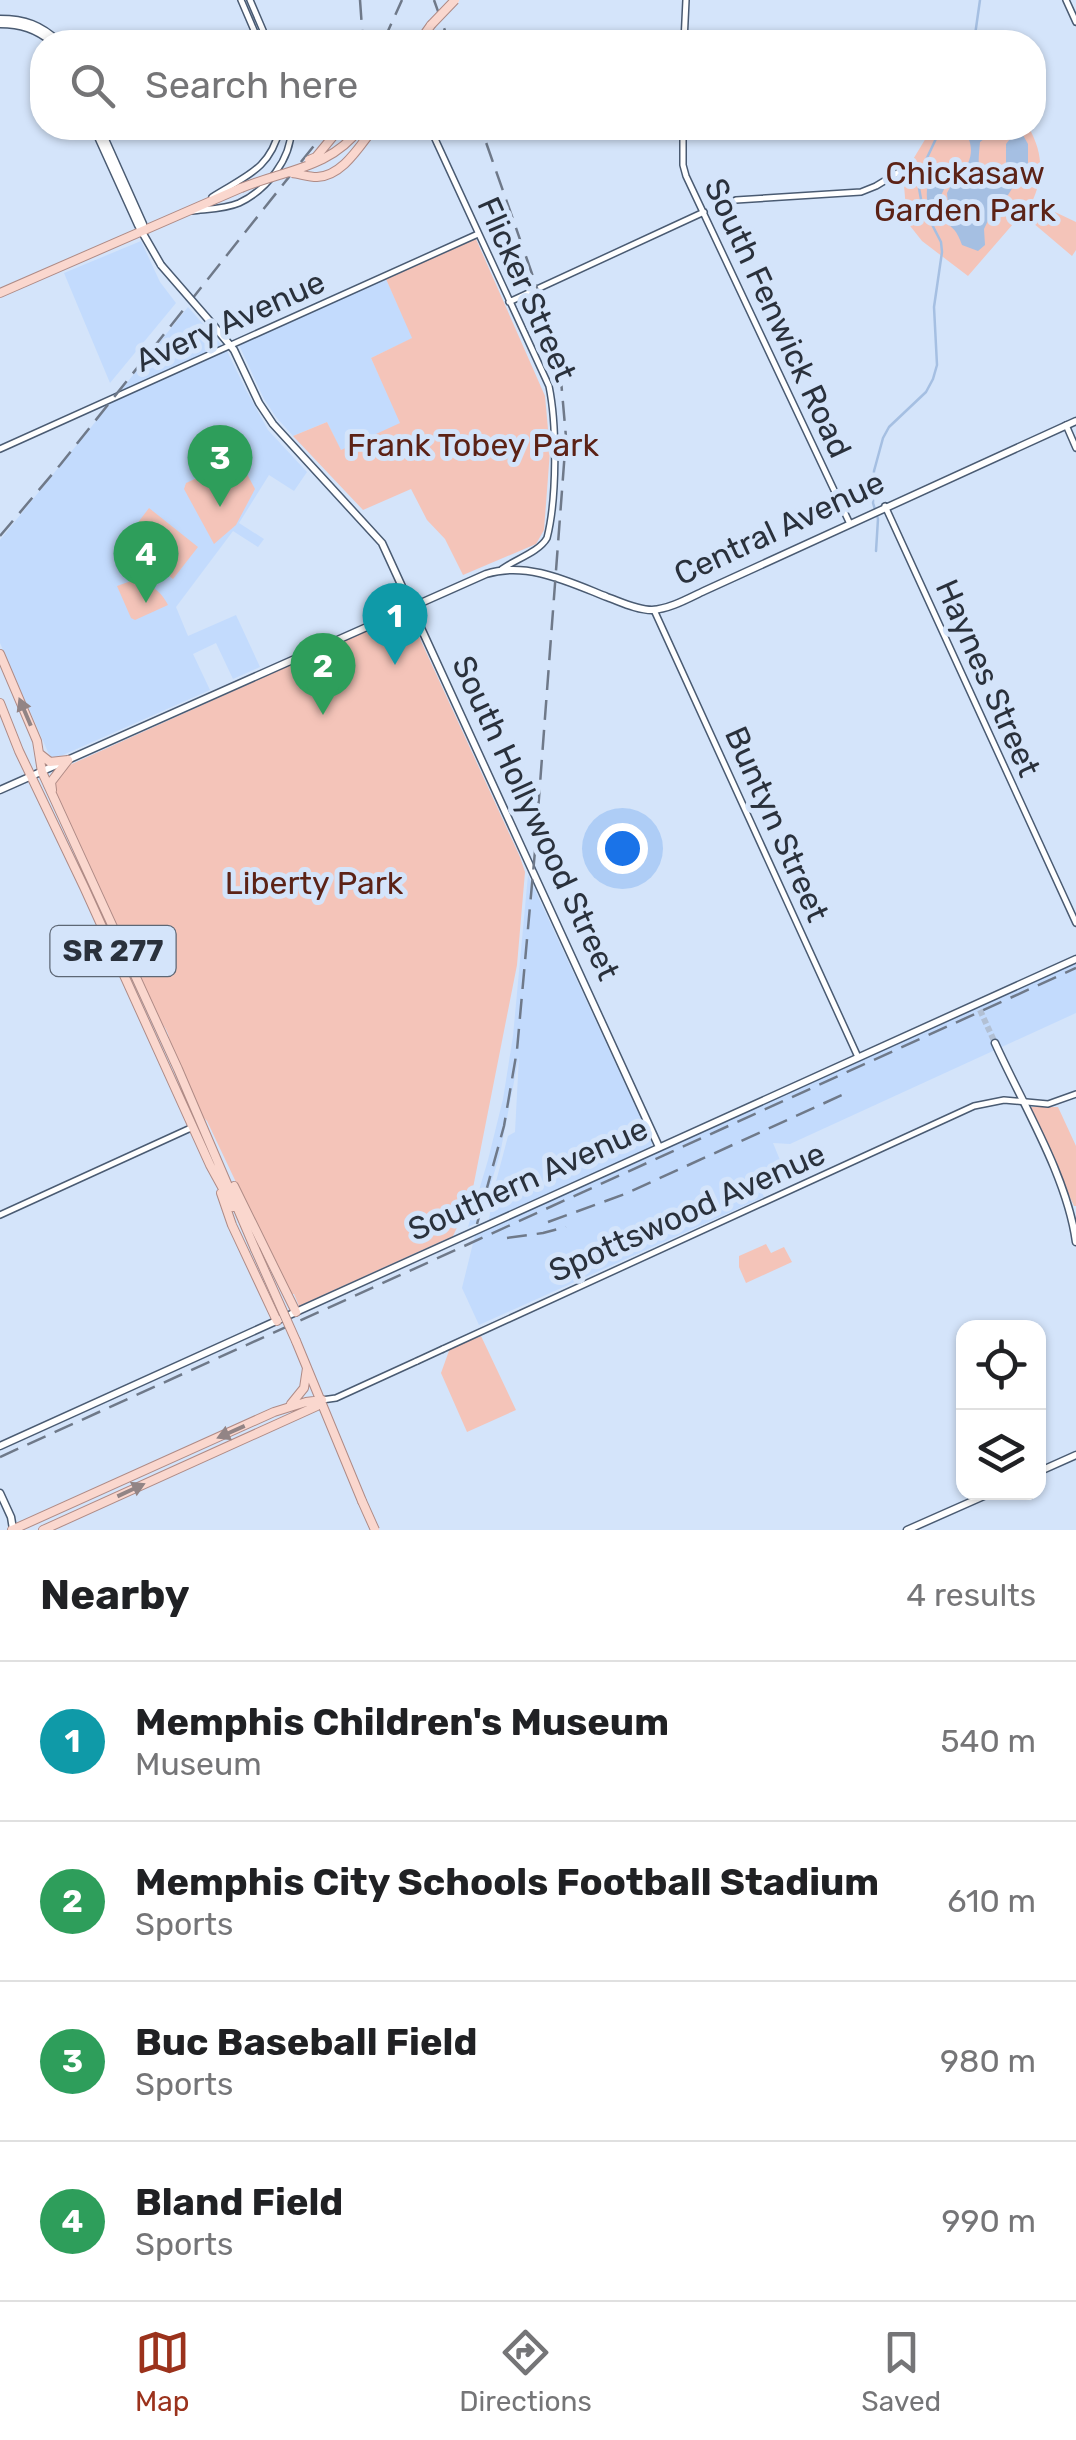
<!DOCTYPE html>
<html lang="en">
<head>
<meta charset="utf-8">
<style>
  :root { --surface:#fff; --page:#f2f2f2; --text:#202124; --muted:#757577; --line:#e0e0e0; --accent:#9b321c }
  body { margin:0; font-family:Rubik,sans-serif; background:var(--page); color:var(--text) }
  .controls { position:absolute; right:30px; bottom:30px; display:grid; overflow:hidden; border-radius:20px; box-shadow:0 2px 8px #0004 }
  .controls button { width:90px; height:90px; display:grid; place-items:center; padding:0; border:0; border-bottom:2px solid var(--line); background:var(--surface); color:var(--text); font:50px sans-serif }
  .you { position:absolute; left:622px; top:848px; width:35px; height:35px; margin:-25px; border:8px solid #fff; border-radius:50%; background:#1a73e8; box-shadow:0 0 0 15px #1a73e833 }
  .badge { display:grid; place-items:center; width:65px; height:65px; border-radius:50%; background:var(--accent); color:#fff; font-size:32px; font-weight:700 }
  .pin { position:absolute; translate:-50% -82px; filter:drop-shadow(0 2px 5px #0008) }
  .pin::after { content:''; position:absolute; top:52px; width:35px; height:30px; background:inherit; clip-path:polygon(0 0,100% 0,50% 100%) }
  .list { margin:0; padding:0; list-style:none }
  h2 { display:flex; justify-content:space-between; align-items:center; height:130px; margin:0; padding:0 40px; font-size:42px }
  h2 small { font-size:32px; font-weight:400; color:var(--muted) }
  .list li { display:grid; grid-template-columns:65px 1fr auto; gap:30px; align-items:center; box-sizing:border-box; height:160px; padding:0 40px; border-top:2px solid var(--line) }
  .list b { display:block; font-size:38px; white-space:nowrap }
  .list p { margin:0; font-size:32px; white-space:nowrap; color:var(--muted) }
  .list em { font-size:32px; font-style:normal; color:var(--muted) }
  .icon { flex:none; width:55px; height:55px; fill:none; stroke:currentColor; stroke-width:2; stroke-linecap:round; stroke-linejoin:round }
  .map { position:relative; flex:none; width:1076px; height:1530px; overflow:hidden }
  .search { position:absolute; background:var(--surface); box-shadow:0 2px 8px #0004; left:30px; right:30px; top:30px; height:110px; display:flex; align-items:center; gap:25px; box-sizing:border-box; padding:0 35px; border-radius:40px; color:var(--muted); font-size:38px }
  .sheet { height:770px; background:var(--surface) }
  nav { display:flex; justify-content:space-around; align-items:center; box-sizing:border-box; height:140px; border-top:2px solid var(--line); background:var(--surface); font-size:28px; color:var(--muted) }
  nav a { display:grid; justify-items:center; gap:5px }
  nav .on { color:var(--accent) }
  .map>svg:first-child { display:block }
  .built { fill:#c3dbfd }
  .green { fill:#f4c4b9 }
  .water { fill:#a5bfe2 }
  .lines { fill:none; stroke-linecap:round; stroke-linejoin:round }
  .stream { stroke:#a5bfe2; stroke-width:2.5 }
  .secondary-tunnel { stroke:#b2c0d4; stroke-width:6; stroke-dasharray:6 3; stroke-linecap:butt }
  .tertiary-casing { stroke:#4a5b72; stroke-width:8 }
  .secondary-casing { stroke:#4a5b72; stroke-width:9 }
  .primary-casing { stroke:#af8b86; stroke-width:10 }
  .tertiary { stroke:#fff; stroke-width:5 }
  .secondary { stroke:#fff; stroke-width:6 }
  .primary { stroke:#fad7ce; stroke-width:8 }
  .rail { stroke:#6f7989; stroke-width:2.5; stroke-dasharray:20 10; stroke-linecap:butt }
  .tertiary-bridge-casing { stroke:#4a5b72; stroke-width:8; stroke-linecap:butt }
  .secondary-bridge-casing { stroke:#4a5b72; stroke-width:9; stroke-linecap:butt }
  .primary-bridge-casing { stroke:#af8b86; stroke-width:10; stroke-linecap:butt }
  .tertiary-bridge { stroke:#fff; stroke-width:5 }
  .secondary-bridge { stroke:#fff; stroke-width:6 }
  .primary-bridge { stroke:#fad7ce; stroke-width:8 }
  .oneway { fill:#928485 }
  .labels { text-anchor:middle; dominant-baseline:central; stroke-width:10; stroke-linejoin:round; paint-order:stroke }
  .shield { fill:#d4e4fa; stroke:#5d6775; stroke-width:2.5 }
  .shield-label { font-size:30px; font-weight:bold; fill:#2a313c }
  .park-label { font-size:32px; fill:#5c2216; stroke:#d4e4fa }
  .street-label { font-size:32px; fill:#2a313c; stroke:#d4e4fa }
</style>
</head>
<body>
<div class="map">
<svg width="1076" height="1530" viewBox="0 0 1076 1530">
  <rect width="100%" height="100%" fill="#d4e4fa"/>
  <!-- built -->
  <path class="built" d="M 141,241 L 160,282 L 176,303 L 110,383 L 64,273 Z
    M 386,279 L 413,338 L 371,358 L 401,423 L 341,451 L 327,422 L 293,436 L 276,417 L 264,399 L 239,345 Z
    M 188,307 L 227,351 L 246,390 L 268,430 L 307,472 L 294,491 L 269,475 L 239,523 L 264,539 L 258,547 L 233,531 L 176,607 L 188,636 L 236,615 L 260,667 L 233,679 L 216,643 L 193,654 L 210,690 L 54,759 L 51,759 L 0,643 L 0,540 Z
    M 528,875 L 652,1142 L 651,1147 L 489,1220 L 493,1193 L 508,1136 L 515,1132 L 519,1056 L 500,1154 L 479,1222 L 468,1227 L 488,1160 L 503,1099 L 513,1036 Z
    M 1076,962 L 1076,1013 L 790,1144 L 773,1143 L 782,1165 L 759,1186 L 764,1197 L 479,1325 L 462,1288 L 475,1235 Z"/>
  <!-- green -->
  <path class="green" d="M 932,128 L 1029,128 C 1043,153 1044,176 1032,202 L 968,276 L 922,241 L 907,222 L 904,185 L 909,166 Z
    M 1036,203 L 1076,222 L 1076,250 L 1072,256 L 1026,217 Z
    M 476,239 L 545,396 L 550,451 L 544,530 L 536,544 L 463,575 L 445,539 L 427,520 L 411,489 L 363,510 L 293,436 L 327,422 L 341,450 L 400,423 L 371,358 L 412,338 L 386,279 Z
    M 239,459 L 255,489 L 236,525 L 214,544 L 184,489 L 186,483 Z
    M 149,508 L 198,547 L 173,579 L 124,541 Z
    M 131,581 C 149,583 160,589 168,605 L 135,620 L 131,618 L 117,586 Z
    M 401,615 L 410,617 L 520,857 L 525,872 L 517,965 L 471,1198 L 453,1236 L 299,1306 L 294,1294 L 289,1294 L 207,1121 L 202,1116 L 170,1046 C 171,1037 165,1025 158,1020 L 52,785 L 63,768 Z
    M 1028,1107 L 1058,1107 L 1076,1146 L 1076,1206 L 1074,1206 Z
    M 766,1244 L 771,1253 L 784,1247 L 792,1262 L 746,1283 L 739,1267 L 739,1256 Z
    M 481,1336 L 516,1410 L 467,1432 L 441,1373 L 450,1348 Z"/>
  <!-- water -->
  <path class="water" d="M 964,128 L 992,128 L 988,136 L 980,142 C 979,158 973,183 999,176 L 1006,168 L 1006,144 L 1013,135 L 1014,128 L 1019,128 L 1028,144 L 1028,163 L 1008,195 L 993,210 L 984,229 L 985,245 L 978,251 L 962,245 C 953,217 939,227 930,210 C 924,199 928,182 929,170 L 936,166 L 943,170 L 942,181 L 945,187 L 938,202 L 943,205 L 948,203 L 947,193 L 956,176 L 958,168 L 968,163 C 974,150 970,140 964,128 Z"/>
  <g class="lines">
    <!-- stream -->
    <path class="stream" d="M 974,42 L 980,0
      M 876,551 L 878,519 L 873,503 L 874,471 L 883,438 L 889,427 L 926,392 L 933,379 L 937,365 L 934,307 L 942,252 L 941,242 L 922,205 L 919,188 L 926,160 L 941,128"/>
    <!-- secondary-tunnel -->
    <path class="secondary-tunnel" d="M 980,1010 L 995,1043"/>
    <defs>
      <path id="tertiary" d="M 241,0 L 259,42
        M 250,0 L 268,42
        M 1066,0 L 1076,22
        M 684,42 L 686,0
        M 430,128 L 549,386 C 557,425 557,499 547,538 C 539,552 516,559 502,569
        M 683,128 L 683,165 L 686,176 L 850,524
        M 212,197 C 245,176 270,170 280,128
        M 736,200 L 861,192 L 876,186 L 899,172
        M 192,211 C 208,209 225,209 239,203 C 267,190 292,158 291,128
        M 509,302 L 704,212
        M 1066,425 L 1076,448
        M 0,449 L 478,234
        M 885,506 L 1076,923
        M 654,610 L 858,1057
        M 0,1215 L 193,1127
        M 443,1349 L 974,1106 L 1004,1100 L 1048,1104 L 1076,1094
        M 322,1400 L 336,1398 L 417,1361"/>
      <path id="secondary" d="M 0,19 C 25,19 41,25 59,42
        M 0,24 C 21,24 36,29 52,42
        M 94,128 L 138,225 L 161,265
        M 100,128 L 143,224 L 143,230
        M 214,326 L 234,350 L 259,403 L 273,424 L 382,543 L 659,1147
        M 0,790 L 486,574 C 527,561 569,582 607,597 C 621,602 637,610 652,610 C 670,609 689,598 704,591 L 1076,421
        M 995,1043 C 1023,1105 1067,1176 1076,1242
        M 0,1446 L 1076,959
        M 1038,1472 L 1076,1455
        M 0,1493 L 11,1517 L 13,1529
        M 907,1530 L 993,1492"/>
      <path id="primary" d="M 419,42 L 431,25
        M 0,293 L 241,188
        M 0,654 L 37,741 L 42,772 L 178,1069 L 255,1249
        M 0,703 L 19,751 L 84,887 L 210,1165 L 233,1207
        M 40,754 L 50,762 L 68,760
        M 52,790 L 51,782 L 68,760
        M 234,1186 L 296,1312
        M 221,1193 L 232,1225 L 277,1321
        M 296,1341 L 362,1501
        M 291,1404 L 304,1388 L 307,1368
        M 12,1530 L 274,1412 L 306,1402 L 322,1400
        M 43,1530 L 317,1406 L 322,1400"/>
    </defs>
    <!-- tertiary casing -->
    <use href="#tertiary" class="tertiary-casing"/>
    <!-- secondary casing -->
    <use href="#secondary" class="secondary-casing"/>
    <!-- primary casing -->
    <use href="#primary" class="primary-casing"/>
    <!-- tertiary -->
    <use href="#tertiary" class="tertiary"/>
    <!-- secondary -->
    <use href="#secondary" class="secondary"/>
    <!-- primary -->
    <use href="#primary" class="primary"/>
    <!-- rail -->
    <path class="rail" d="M 360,0 L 363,42
      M 434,0 L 449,42
      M 383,42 L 402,0
      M 0,536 L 60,465 L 328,128
      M 548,1222 L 625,1194 L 842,1095
      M 477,1224 L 504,1126 L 517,1050 L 535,851 L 566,437 L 560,369 L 551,328 L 481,128
      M 507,1238 L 543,1233 L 566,1227
      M 0,1457 L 1076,968"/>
    <defs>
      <path id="tertiary-bridge" d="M 417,1361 L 443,1349"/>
      <path id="secondary-bridge" d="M 161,265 L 214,326"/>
      <path id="primary-bridge" d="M 431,25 L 455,0
        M 309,160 L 316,157 L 340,128
        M 292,173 C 300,174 309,177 317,177 C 343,176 360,145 374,128
        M 241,188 C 285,170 331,168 360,128
        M 255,1249 L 296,1341
        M 362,1501 L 375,1530"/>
    </defs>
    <!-- tertiary-bridge casing -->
    <use href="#tertiary-bridge" class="tertiary-bridge-casing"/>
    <!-- secondary-bridge casing -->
    <use href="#secondary-bridge" class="secondary-bridge-casing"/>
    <!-- primary-bridge casing -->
    <use href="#primary-bridge" class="primary-bridge-casing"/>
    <!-- tertiary-bridge -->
    <use href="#tertiary-bridge" class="tertiary-bridge"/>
    <!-- secondary-bridge -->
    <use href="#secondary-bridge" class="secondary-bridge"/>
    <!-- primary-bridge -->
    <use href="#primary-bridge" class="primary-bridge"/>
  </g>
  <!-- one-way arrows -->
  <defs><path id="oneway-solid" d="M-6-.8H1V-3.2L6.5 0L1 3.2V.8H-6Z" transform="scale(2.5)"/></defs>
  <g class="oneway">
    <use href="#oneway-solid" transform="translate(25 712) rotate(-113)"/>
    <use href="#oneway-solid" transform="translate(231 1432) rotate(156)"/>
    <use href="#oneway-solid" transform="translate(131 1490) rotate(-25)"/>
  </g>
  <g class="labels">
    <!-- shield labels -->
    <rect class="shield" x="50.5" y="926" width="125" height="50" rx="8"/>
    <g class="shield-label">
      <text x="113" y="951">SR 277</text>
    </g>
    <!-- park labels -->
    <g class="park-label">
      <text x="965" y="173">Chickasaw<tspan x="965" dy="37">Garden Park</tspan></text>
      <text x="473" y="445">Frank Tobey Park</text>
      <text x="314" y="883">Liberty Park</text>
    </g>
    <!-- street labels -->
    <g class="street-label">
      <text transform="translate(527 289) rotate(66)">Flicker Street</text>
      <text transform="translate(778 318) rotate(65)">South Fenwick Road</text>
      <text transform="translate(230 321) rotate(-24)">Avery Avenue</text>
      <text transform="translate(779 528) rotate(-25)">Central Avenue</text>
      <text transform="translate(988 678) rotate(66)">Haynes Street</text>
      <text transform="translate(536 818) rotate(65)">South Hollywood Street</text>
      <text transform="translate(777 824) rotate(66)">Buntyn Street</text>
      <text transform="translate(528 1179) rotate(-24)">Southern Avenue</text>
      <text transform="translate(687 1212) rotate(-24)">Spottswood Avenue</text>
    </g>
  </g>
</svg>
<div class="controls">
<button><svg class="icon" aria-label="locate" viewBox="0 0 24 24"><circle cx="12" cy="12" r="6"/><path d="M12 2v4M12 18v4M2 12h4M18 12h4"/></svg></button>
<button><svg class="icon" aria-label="layers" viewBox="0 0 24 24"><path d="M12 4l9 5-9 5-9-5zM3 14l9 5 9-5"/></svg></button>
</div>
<div class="you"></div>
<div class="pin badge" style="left:395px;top:665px;background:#0f9aa8">1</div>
<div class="pin badge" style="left:323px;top:715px;background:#2e9e5b">2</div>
<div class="pin badge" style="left:220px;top:507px;background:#2e9e5b">3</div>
<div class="pin badge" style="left:146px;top:603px;background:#2e9e5b">4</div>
<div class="search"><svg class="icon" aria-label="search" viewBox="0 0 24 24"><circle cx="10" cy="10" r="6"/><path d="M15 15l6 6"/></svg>Search here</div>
</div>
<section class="sheet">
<h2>Nearby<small>4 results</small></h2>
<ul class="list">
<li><span class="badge" style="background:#0f9aa8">1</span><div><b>Memphis Children's Museum</b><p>Museum</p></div><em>540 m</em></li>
<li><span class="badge" style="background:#2e9e5b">2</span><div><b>Memphis City Schools Football Stadium</b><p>Sports</p></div><em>610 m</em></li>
<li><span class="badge" style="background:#2e9e5b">3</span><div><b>Buc Baseball Field</b><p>Sports</p></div><em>980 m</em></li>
<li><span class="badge" style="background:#2e9e5b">4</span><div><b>Bland Field</b><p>Sports</p></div><em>990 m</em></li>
</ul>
</section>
<nav>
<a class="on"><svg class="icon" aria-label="map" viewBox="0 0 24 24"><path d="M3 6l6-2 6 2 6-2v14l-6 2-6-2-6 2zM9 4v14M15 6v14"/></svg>Map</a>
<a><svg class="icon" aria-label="directions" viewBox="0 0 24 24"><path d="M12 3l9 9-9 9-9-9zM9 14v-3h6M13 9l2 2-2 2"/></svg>Directions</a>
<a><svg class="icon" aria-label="saved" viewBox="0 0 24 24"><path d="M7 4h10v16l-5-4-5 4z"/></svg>Saved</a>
</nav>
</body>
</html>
